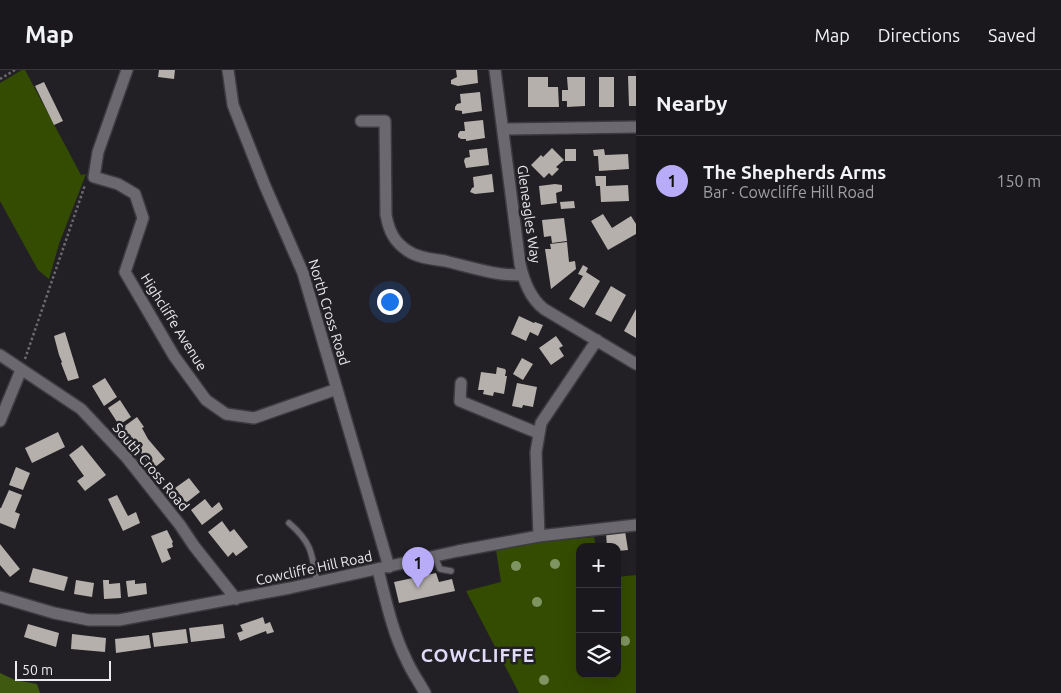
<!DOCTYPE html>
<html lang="en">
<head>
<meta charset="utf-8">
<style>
  :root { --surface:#1a181c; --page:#272529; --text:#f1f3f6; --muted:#9fa0a3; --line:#38373b; --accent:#b8abf7 }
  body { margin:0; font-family:Ubuntu,sans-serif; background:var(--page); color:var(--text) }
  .controls { position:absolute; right:15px; bottom:15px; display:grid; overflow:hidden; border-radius:10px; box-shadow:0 5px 20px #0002 }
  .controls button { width:45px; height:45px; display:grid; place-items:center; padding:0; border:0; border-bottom:1px solid var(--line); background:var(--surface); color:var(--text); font:25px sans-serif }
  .scale { position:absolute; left:15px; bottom:12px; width:96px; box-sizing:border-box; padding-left:5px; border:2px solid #eae9ec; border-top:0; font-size:14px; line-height:18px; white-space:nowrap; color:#eae9ec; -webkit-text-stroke:4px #222025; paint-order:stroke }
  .you { position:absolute; left:389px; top:231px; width:18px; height:18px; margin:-12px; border:4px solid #fff; border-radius:50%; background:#1a73e8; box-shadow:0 0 0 8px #1a73e833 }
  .badge { display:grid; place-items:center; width:32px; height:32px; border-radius:50%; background:var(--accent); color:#111; font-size:16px; font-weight:700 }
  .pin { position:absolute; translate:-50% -41px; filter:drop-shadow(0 1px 2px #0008) }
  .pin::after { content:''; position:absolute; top:26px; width:18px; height:15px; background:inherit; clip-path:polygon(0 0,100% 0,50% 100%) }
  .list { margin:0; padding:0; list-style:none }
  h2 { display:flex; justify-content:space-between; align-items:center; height:65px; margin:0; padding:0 20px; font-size:21px }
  h2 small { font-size:16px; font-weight:400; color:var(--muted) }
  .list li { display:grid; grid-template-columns:32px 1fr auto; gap:15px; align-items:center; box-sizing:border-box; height:90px; padding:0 20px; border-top:1px solid var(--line) }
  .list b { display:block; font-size:19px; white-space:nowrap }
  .list p { margin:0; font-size:16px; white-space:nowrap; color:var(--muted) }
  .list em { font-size:16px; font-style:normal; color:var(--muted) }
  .icon { flex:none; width:28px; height:28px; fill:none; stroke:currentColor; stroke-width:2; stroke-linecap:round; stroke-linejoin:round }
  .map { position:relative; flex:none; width:636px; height:623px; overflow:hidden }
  header { display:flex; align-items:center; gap:30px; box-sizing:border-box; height:70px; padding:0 25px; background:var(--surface); border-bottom:1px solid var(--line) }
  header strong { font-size:24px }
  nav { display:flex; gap:28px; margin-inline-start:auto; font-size:18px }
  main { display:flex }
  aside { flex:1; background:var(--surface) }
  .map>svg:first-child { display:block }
  .green { fill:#344c01 }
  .forest { fill:#3f5910 }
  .building { fill:#b5b0ab }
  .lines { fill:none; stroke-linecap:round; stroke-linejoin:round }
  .lane-casing { stroke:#3c3b3f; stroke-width:8 }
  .street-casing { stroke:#3c3b3f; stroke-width:14 }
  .path { stroke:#6c6a6e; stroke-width:2.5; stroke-dasharray:2.5 2.5; stroke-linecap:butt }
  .lane { stroke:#6b696f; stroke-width:5.5 }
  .street { stroke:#6b696f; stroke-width:11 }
  .tree { fill:#7e9562 }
  .labels { text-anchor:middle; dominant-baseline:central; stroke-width:5; stroke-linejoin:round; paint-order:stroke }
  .street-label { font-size:14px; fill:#eae9ec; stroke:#222025 }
  .district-label { font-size:19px; font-weight:bold; letter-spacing:1px; fill:#dfdbf9; stroke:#222025 }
</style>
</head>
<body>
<header>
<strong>Map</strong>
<nav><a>Map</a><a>Directions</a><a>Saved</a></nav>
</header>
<main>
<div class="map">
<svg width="636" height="623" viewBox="0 0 636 623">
  <rect width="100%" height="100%" fill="#222025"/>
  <!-- green -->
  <path class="green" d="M 22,0 L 25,0 L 81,105 L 86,104 L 59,174 L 49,209 L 38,200 L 0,131 L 0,13 Z
    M 594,467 L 596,477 L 580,477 L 580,604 L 617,604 L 617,507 L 636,505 L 636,623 L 519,623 L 466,521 L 501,512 L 496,480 L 542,472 Z"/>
  <!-- forest -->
  <path class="forest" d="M 0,603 L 15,610 L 37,614 L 40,623 L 0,623 Z"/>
  <!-- building -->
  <path class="building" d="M 159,0 L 175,0 L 174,9 L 158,7 Z
    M 456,0 L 477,0 L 478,13 L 458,16 L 451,14 L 451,10 L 457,7 Z
    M 628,6 L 636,6 L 636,36 L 629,36 Z
    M 528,7 L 548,7 L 548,17 L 558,17 L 559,37 L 528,37 Z
    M 567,7 L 585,7 L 585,36 L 567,37 L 567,31 L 562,31 L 562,20 L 568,20 Z
    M 599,7 L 614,7 L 614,37 L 599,37 Z
    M 44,12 L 63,51 L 54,55 L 35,16 Z
    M 480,22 L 482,41 L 462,44 L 462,41 L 455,40 L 455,37 L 457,34 L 461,33 L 460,24 Z
    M 483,50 L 485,68 L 466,71 L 466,69 L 461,69 L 458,67 L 458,64 L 460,61 L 465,61 L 464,52 Z
    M 487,78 L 489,95 L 466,98 L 464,91 L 465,88 L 470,87 L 469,80 Z
    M 552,78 L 564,90 L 556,97 L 559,99 L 552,106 L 549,103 L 544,108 L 531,95 L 541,85 L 543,87 Z
    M 565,79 L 576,79 L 576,91 L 565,91 Z
    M 604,79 L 605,85 L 628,84 L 629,99 L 599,101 L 598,86 L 594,86 L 593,80 Z
    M 492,104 L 494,122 L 475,124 L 470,122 L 472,118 L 474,117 L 473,107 Z
    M 595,106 L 606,106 L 606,116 L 628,115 L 629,131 L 601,132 L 600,116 L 596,116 Z
    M 555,114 L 562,115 L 562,121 L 556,123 L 557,133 L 541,135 L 539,116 Z
    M 574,131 L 575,138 L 561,139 L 560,132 Z
    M 603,144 L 612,158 L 631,146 L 636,154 L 636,164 L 608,180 L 591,151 Z
    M 564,148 L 567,171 L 552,173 L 551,166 L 544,167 L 542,150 Z
    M 567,172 L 569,192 L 575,191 L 576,199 L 551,219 L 545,179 L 551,179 L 550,174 Z
    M 583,195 L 588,198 L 586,202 L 600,211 L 584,238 L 569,229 L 583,206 L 578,204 Z
    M 611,216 L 626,225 L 611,252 L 595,244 Z
    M 636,239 L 636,268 L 624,261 Z
    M 519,246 L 534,253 L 535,252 L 543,255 L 538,266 L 530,262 L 526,271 L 511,264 Z
    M 65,262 L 79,308 L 68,311 L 61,293 L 62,292 L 59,285 L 54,266 Z
    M 556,266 L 563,276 L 559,278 L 564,286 L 551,295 L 539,278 Z
    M 522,288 L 533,294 L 523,310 L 513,304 Z
    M 497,297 L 505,299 L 506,301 L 505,306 L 507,306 L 504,324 L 494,322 L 493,326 L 483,324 L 484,320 L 478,320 L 481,302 L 496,304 Z
    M 105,308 L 117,327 L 104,336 L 92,316 Z
    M 517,313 L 537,317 L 533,337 L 523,335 L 522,338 L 512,336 Z
    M 120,330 L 131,347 L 119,355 L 108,338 Z
    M 137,347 L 144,357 L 142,358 L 148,369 L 165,389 L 153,399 L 122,358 Z
    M 58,362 L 65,377 L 32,393 L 25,378 Z
    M 82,375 L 106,405 L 85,421 L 77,411 L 84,406 L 69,385 Z
    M 16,397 L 30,403 L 23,420 L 9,415 Z
    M 189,408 L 200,422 L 186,433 L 175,418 Z
    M 9,420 L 22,425 L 15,442 L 20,444 L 15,459 L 0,453 L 0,438 L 1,438 Z
    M 117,425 L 128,446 L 136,442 L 140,453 L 123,461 L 108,429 Z
    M 205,429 L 212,438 L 219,432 L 223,439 L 202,455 L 191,440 Z
    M 222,451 L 230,462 L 234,459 L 248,477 L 236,486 L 233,482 L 228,487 L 208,462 Z
    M 167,460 L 173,472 L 172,473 L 173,477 L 167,479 L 171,489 L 162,493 L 151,466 Z
    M 625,461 L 628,480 L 617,481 L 617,477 L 607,477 L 606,463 Z
    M 0,474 L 20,499 L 10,507 L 0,495 Z
    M 33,498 L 68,507 L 64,521 L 29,512 Z
    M 436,503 L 439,512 L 452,509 L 455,521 L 399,533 L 394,512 Z
    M 76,510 L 94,513 L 92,527 L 74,524 Z
    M 103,510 L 109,510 L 109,514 L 120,513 L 121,528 L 104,529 Z
    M 135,510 L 135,514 L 146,513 L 147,524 L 128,527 L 126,511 Z
    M 263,547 L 265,554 L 270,552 L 274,562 L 267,564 L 266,561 L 240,571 L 237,563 L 243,561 L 240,555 Z
    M 28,554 L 59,563 L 56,577 L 24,567 Z
    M 223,554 L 225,568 L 191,572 L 189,558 Z
    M 186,559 L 188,573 L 154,577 L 152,563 Z
    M 72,564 L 106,568 L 105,582 L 71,579 Z
    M 149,565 L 151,578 L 116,583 L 115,569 Z"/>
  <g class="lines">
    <defs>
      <path id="lane" d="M 289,453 C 312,473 312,483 317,513
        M 435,487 L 440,499 L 451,501"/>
      <path id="street" d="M 127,0 L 98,82 L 94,107 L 118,114 L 135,124 L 143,148 L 125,202 L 174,286 L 206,330 L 226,344 L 254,348 L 337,319
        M 228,0 L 233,35 L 265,116 L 303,203 L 389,497
        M 495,0 L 520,194 C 524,212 530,228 544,239 L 636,294
        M 361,51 L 385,51 L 386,145 C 389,161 394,172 408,181 C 418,188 433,189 445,191 C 470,197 497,206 522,205
        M 503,59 L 636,57
        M 0,285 L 81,339 L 127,388 L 180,455 L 194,476 L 236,529
        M 461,313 L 460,331 L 538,363
        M 0,351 L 21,300
        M 539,466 L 536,382 L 541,353 L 597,270
        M 378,500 C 386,530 392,561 406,589 C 411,601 419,612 425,623
        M 0,527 L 54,543 L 89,550 L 119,550 L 290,518 L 458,481 L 539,466 L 636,455"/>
    </defs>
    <!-- lane casing -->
    <use href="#lane" class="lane-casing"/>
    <!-- street casing -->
    <use href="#street" class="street-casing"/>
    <!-- path -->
    <path class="path" d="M 0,9 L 15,0
      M 25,289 L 85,115"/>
    <!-- lane -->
    <use href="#lane" class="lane"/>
    <!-- street -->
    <use href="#street" class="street"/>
  </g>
  <!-- trees -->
  <g class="tree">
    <circle cx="555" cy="494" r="5"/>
    <circle cx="516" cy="496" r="5"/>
    <circle cx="537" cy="532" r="5"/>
    <circle cx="625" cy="571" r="5"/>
    <circle cx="544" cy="610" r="5"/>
  </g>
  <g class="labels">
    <!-- street labels -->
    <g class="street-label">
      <text transform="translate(529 144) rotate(82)">Gleneagles Way</text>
      <text transform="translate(329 242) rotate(73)">North Cross Road</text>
      <text transform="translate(174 252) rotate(58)">Highcliffe Avenue</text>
      <text transform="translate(151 397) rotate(50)">South Cross Road</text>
      <text transform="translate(314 498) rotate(-12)">Cowcliffe Hill Road</text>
    </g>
    <!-- district labels -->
    <g class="district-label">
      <text x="478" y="585">COWCLIFFE</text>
    </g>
  </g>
</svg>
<div class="controls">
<button>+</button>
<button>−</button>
<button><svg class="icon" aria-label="layers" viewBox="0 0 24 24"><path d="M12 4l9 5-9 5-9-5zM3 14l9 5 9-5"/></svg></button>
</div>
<div class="scale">50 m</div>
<div class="you"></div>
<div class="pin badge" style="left:418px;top:518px">1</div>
</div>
<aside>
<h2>Nearby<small></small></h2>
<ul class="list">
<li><span class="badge">1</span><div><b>The Shepherds Arms</b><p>Bar · Cowcliffe Hill Road</p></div><em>150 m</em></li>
</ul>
</aside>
</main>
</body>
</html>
